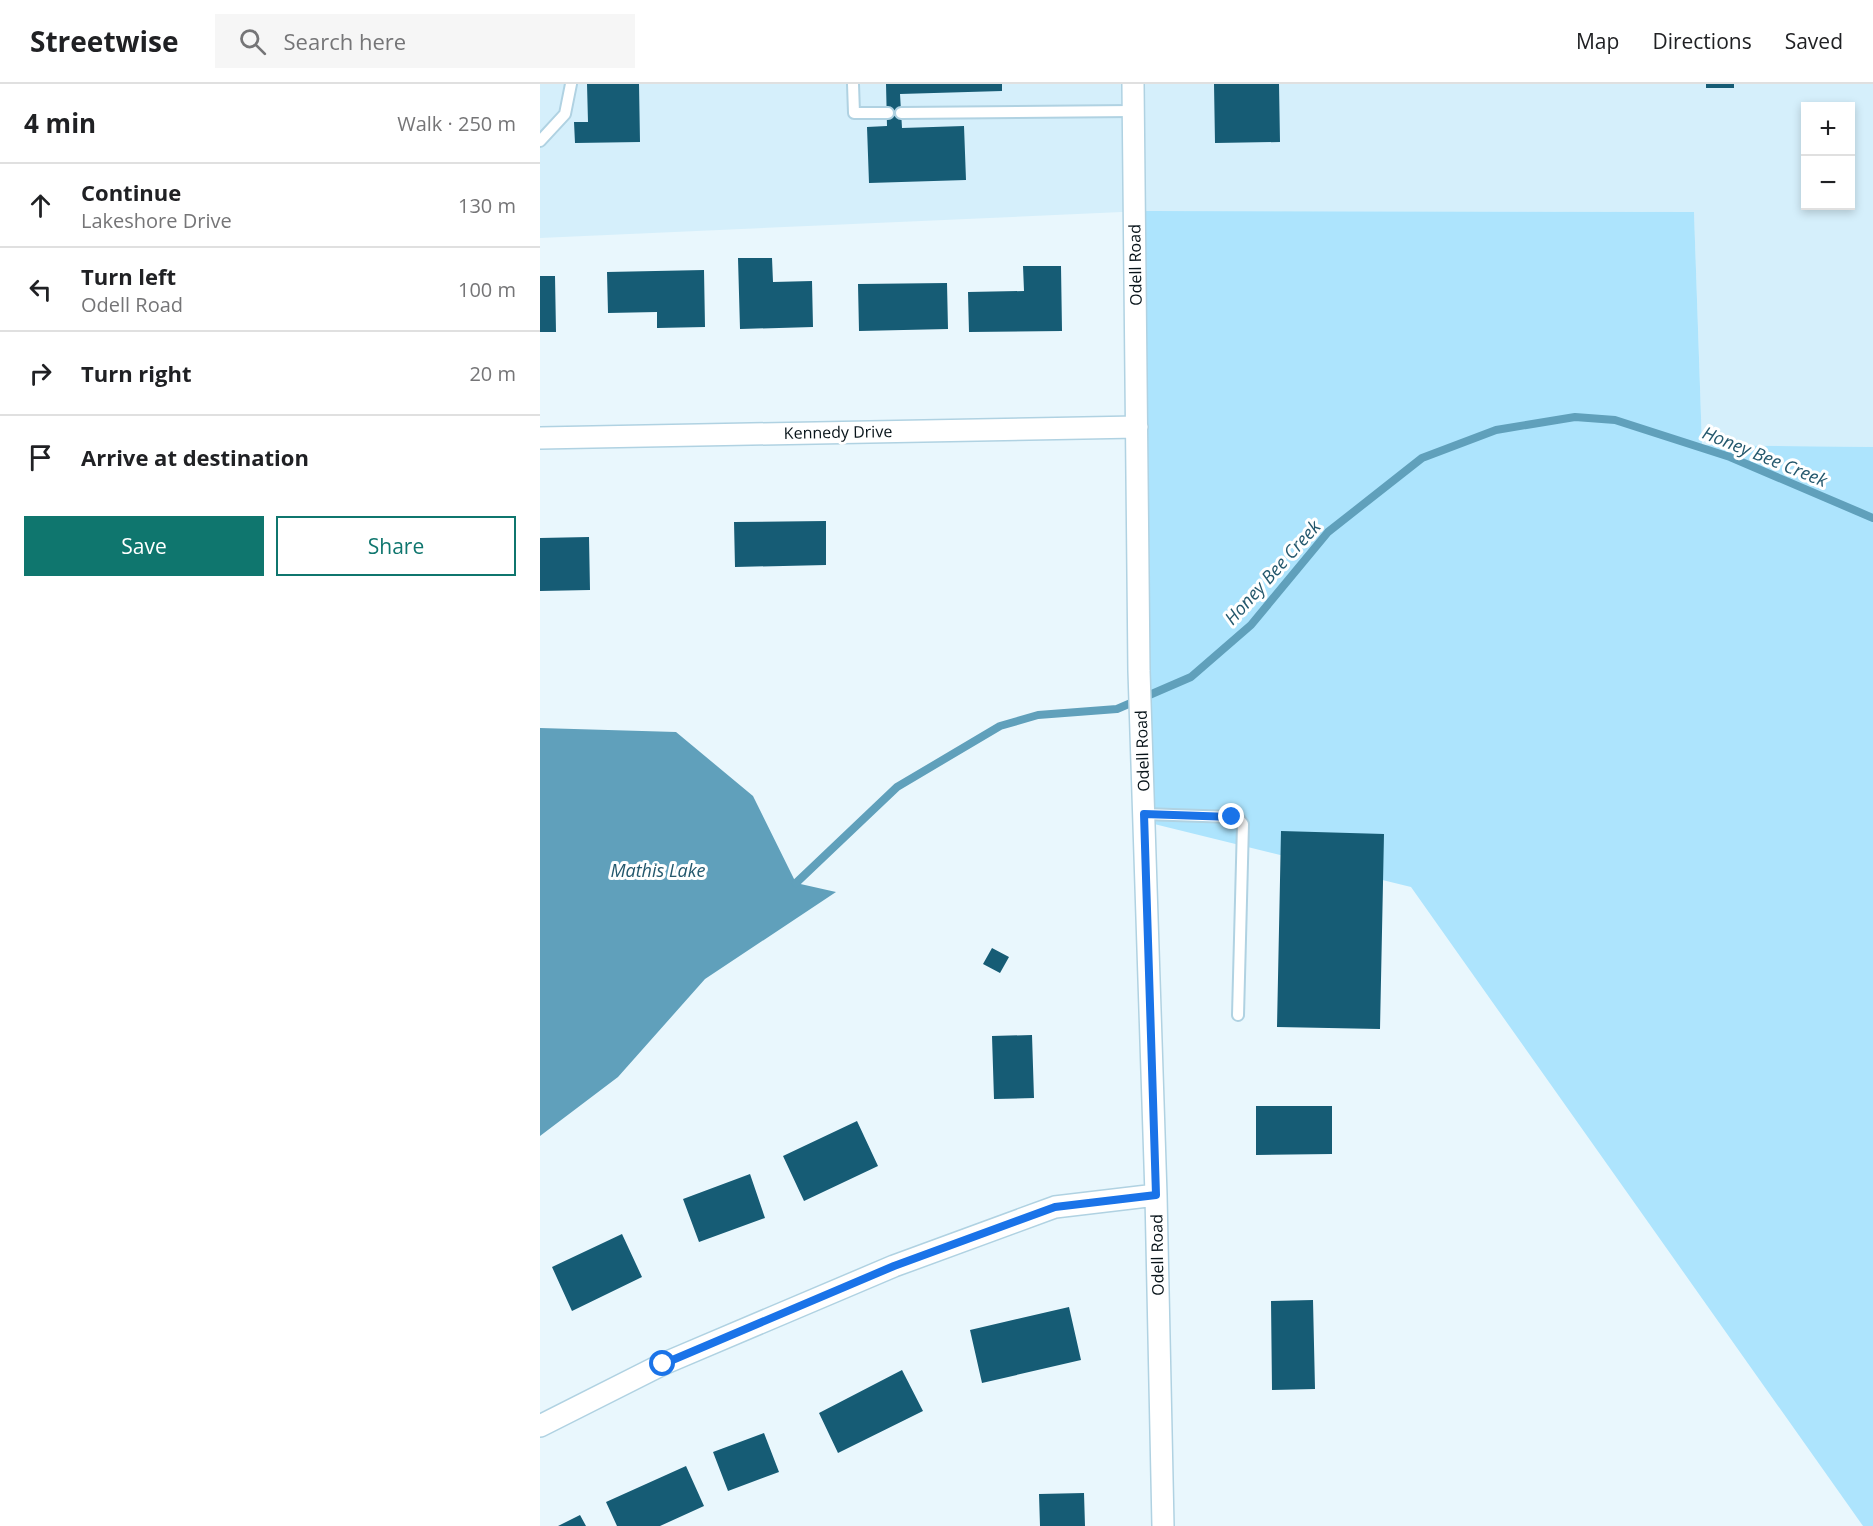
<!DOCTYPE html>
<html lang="en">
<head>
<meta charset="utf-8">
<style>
  :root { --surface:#fff; --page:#f6f6f6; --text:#202124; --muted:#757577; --line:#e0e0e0; --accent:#0f766e }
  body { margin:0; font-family:"Open Sans",sans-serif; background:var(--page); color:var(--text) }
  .controls { position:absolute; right:18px; top:18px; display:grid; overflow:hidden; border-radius:0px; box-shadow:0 3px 9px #0003 }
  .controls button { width:54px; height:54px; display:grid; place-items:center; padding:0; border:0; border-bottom:2px solid var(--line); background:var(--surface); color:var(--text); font:30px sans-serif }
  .stop { position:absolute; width:18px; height:18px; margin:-14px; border:4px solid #1a73e8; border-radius:50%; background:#fff }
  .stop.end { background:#1a73e8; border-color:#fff; box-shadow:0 2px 6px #0008 }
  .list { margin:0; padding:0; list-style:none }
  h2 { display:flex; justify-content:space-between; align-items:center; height:78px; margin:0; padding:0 24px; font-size:26px }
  h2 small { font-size:20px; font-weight:400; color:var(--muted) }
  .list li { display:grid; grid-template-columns:39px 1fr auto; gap:18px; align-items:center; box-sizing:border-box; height:84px; padding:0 24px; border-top:2px solid var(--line) }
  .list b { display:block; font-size:22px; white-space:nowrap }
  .list p { margin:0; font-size:20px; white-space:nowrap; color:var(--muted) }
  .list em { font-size:20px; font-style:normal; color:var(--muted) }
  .actions { display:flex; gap:12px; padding:18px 24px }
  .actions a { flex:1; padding:14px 0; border:2px solid var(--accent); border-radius:0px; text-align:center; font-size:21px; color:var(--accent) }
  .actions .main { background:var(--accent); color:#fff }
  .icon { flex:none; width:33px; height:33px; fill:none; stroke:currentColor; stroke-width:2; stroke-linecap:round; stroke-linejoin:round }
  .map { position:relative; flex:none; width:1333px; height:1442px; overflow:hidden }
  header { display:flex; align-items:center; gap:36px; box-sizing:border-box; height:84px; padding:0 30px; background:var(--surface); border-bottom:2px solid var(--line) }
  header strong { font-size:28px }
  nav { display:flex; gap:33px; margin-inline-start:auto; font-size:21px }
  .search { width:420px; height:54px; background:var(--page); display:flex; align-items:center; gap:15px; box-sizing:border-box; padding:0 21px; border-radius:0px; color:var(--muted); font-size:22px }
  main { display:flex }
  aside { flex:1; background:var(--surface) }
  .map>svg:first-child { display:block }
  .built { fill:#d5effb; fill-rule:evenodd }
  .green { fill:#ade4fd }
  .water { fill:#60a0bb }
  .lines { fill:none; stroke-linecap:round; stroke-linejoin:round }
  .stream { stroke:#60a0bb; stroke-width:8 }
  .building { fill:#165c75 }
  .service-casing { stroke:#b0d2e2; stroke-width:14 }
  .minor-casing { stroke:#b0d2e2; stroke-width:24 }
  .service { stroke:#fff; stroke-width:10 }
  .minor { stroke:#fff; stroke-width:21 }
  .route { stroke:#1a73e8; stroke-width:8 }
  .labels { text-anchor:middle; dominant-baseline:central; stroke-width:6; stroke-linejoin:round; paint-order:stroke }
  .street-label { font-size:16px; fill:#071319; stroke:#fff }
  .water-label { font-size:18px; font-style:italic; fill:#24586d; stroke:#fff }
</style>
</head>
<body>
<header>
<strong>Streetwise</strong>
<div class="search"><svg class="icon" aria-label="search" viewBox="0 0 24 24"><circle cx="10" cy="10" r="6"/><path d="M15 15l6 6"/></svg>Search here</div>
<nav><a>Map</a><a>Directions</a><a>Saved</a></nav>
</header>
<main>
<aside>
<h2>4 min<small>Walk · 250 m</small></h2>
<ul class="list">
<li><svg class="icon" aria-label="ahead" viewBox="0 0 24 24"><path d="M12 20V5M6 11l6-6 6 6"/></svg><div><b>Continue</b><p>Lakeshore Drive</p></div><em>130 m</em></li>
<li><svg class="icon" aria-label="left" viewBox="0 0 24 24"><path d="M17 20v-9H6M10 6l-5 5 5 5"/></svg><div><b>Turn left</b><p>Odell Road</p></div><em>100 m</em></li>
<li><svg class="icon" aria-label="right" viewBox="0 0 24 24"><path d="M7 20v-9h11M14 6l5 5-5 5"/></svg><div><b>Turn right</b></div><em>20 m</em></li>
<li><svg class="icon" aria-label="arrive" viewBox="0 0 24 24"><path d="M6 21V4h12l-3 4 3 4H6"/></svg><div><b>Arrive at destination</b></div></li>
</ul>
<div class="actions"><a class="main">Save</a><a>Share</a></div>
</aside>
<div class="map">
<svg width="1333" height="1442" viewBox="0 0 1333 1442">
  <rect width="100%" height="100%" fill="#e9f7fd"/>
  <!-- built -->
  <path class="built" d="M 0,0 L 1333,0 L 1333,363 L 1162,361 L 1154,128 L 604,127 L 0,154 ZM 1266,22 L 1310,22 L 1310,122 L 1266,122 Z"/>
  <!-- green -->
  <path class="green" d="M 604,127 L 1154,128 L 1162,361 L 1333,363 L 1333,1442 L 1323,1442 L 871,803 L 606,738 Z"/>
  <!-- water -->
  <path class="water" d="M 0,644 L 136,648 L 213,712 L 256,799 L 296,808 L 165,895 L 78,993 L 0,1052 Z"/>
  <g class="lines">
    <!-- stream -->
    <path class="stream" d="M 256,799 L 357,703 L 460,642 L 498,631 L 577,625 L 651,593 L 711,541 L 788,448 L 882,374 L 956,346 L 1035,333 L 1075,336 L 1190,373 L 1333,434"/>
  </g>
  <!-- building -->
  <path class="building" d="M 47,0 L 99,0 L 100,58 L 35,59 L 34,38 L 48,38 Z
    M 346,0 L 462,0 L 462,7 L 360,10 L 362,44 L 424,42 L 426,96 L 329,99 L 327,43 L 347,42 Z
    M 674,0 L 739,0 L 740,58 L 675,59 Z
    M 1166,0 L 1194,0 L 1194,4 L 1166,4 Z
    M 198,174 L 232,174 L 233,198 L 272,197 L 273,243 L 200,245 Z
    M 483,182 L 521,182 L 522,247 L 429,248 L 428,208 L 484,207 Z
    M 164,186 L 165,243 L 117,244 L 117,228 L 68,229 L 67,188 Z
    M 0,192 L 15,192 L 16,248 L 0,248 Z
    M 407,199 L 408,245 L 319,247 L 318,200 Z
    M 286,437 L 286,481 L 195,483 L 194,438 Z
    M 49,453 L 50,506 L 0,507 L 0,454 Z
    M 741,747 L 844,750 L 840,945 L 737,943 Z
    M 452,864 L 469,873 L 460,889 L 443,880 Z
    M 492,951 L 494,1014 L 454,1015 L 452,952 Z
    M 716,1022 L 792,1022 L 792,1070 L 716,1071 Z
    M 317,1037 L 338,1082 L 264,1117 L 243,1072 Z
    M 210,1090 L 225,1134 L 159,1158 L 143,1115 Z
    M 82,1150 L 102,1193 L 32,1227 L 12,1183 Z
    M 773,1216 L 775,1305 L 732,1306 L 731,1217 Z
    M 529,1223 L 541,1276 L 442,1299 L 430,1246 Z
    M 362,1286 L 383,1327 L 298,1369 L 279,1329 Z
    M 224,1349 L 239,1388 L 188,1407 L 173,1368 Z
    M 146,1382 L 164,1422 L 120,1442 L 77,1442 L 66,1418 Z
    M 544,1409 L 545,1442 L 500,1442 L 499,1410 Z
    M 40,1431 L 46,1442 L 18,1442 Z"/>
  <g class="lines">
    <defs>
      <path id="service" d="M 313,0 L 314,29 L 348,29
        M 361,29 L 593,27
        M 0,57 L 25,30 L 31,0
        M 604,730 L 692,733 L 699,735 L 703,740 L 698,931"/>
      <path id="minor" d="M 593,0 L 599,587 L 616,1111 L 623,1442
        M 0,354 L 597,343
        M 0,1342 L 123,1280 L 354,1182 L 515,1123 L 616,1111"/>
    </defs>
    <!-- service casing -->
    <use href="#service" class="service-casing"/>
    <!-- minor casing -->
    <use href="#minor" class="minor-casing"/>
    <!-- service -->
    <use href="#service" class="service"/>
    <!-- minor -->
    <use href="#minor" class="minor"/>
  </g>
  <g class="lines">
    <!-- route -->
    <path class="route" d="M 123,1280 L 354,1182 L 515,1123 L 616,1111 L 604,730 L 692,733"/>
  </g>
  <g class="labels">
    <!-- street labels -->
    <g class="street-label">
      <text transform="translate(595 181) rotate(-91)">Odell Road</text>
      <text transform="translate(298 348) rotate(-1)">Kennedy Drive</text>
      <text transform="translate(602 667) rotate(-92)">Odell Road</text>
      <text transform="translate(617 1171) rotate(-91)">Odell Road</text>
    </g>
    <!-- water labels -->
    <g class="water-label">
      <text transform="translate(1225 372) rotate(22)">Honey Bee Creek</text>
      <text transform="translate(732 488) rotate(-48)">Honey Bee Creek</text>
      <text x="118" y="786">Mathis Lake</text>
    </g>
  </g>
</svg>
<div class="controls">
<button>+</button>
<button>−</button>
</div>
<div class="stop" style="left:123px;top:1280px"></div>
<div class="stop end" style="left:692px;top:733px"></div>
</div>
</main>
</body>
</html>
